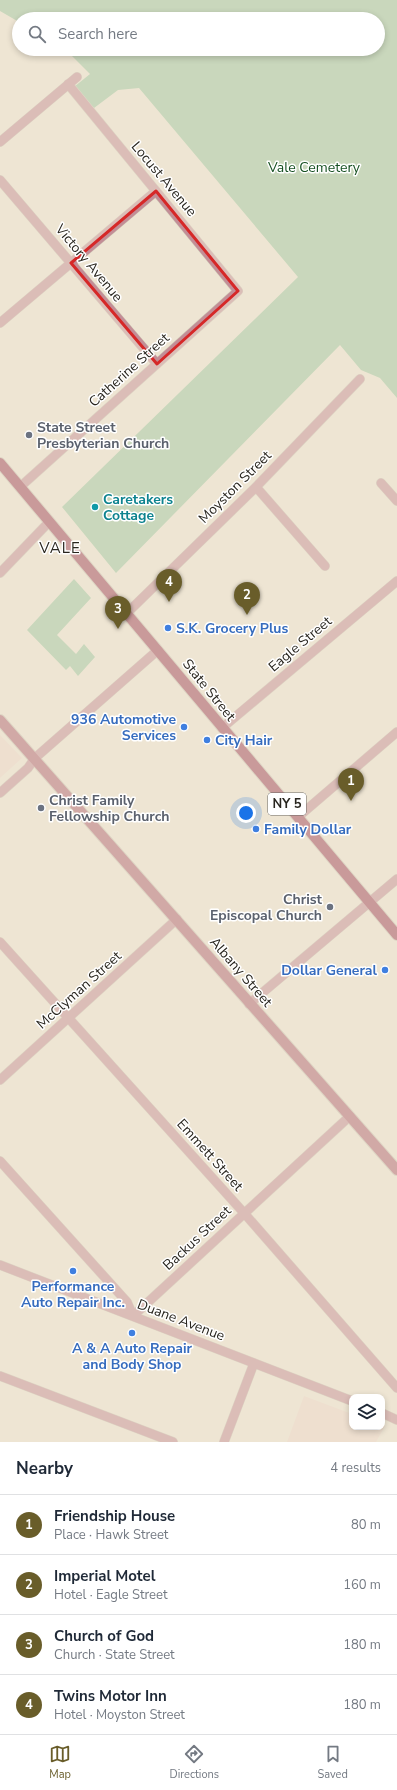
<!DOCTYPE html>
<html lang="en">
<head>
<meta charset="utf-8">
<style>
  :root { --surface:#fff; --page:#f6f6f7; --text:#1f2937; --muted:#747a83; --line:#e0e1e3; --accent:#695d2a }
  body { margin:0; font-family:"Nunito Sans",sans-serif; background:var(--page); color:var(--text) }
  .controls { position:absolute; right:12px; bottom:12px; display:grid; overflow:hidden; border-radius:8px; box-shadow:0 2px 6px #0003 }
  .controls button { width:36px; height:36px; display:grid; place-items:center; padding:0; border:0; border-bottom:1px solid var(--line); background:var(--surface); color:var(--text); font:20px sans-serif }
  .you { position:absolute; left:246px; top:813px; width:14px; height:14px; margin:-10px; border:3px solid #fff; border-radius:50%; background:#1a73e8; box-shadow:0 0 0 6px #1a73e833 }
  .badge { display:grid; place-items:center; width:26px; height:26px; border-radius:50%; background:var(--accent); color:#fff; font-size:13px; font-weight:700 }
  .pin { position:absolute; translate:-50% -33px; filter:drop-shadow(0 1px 2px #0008) }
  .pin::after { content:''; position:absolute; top:21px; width:14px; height:12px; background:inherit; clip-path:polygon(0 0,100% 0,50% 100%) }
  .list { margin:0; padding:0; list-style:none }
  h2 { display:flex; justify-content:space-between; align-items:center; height:52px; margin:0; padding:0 16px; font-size:17px }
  h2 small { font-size:13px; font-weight:400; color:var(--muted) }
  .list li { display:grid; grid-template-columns:26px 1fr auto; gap:12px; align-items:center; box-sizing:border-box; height:60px; padding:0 16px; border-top:1px solid var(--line) }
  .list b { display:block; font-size:15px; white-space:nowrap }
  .list p { margin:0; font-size:13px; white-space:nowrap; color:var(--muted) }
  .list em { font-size:13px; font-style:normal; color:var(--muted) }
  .icon { flex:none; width:22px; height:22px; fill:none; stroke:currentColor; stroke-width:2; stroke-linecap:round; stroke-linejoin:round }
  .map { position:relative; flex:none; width:397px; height:1442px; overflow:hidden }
  .search { position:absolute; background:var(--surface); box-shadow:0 2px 6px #0003; left:12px; right:12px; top:12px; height:44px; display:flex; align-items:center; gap:10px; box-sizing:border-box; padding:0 14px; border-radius:22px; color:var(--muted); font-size:15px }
  .sheet { height:292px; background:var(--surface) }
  nav { display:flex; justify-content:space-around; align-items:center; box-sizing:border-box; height:56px; border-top:1px solid var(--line); background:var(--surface); font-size:11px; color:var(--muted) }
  nav a { display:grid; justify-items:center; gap:2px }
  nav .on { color:var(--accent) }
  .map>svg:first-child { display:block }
  .commercial { fill:#edd7cb }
  .green { fill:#9bc69f }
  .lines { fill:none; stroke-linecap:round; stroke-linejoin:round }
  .street-casing { stroke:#cac2b2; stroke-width:10 }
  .secondary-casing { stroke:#cac2b2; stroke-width:12 }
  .primary-casing { stroke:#cac2b2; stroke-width:12 }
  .street { stroke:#c38d96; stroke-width:9 }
  .secondary { stroke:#ae6070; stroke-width:10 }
  .primary { stroke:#9c3e55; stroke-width:10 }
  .marked { fill:none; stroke:#d62828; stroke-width:3; stroke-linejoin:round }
  .worship-dot { fill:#6b7280; stroke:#fff; stroke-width:1.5 }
  .culture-dot { fill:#0f9aa8; stroke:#fff; stroke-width:1.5 }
  .shop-dot { fill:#3f7fe0; stroke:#fff; stroke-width:1.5 }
  .labels { text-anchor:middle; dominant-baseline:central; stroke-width:3; stroke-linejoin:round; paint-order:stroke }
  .shield { fill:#fff; stroke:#686662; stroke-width:1 }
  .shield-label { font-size:13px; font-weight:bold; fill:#28251e }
  .park-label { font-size:14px; fill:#165022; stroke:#fff }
  .street-label { font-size:14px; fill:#28251e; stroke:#fff }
  .worship-label { font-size:14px; font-weight:bold; fill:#5b616d; stroke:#fff; text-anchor:start }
  .culture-label { font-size:14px; font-weight:bold; fill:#0d838f; stroke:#fff; text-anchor:start }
  .shop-label { font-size:14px; font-weight:bold; fill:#366cbe; stroke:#fff; text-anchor:start }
  .neighbourhood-label { font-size:15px; letter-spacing:1px; fill:#28251e; stroke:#fff }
</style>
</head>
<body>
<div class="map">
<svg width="397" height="1442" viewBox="0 0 397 1442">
  <rect width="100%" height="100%" fill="#eee5d3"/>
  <!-- commercial -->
  <path class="commercial" d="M 0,735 L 22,758 L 0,778 Z
    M 304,1396 L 352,1414 L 352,1427 L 385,1426 L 376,1442 L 287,1442 Z"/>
  <!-- green -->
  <path class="green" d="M 0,0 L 397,0 L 397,398 L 380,378 L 361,370 L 340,345 L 116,573 L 62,507 L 298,277 L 139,88 L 118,90 L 94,108 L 74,87 L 90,74 L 65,49 L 378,49 L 378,19 L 19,19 L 19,22 L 0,11 Z
    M 74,579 L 91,598 L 57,635 L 76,654 L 84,644 L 95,657 L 78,676 L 70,666 L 66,670 L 27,630 Z"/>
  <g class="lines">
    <defs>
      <path id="street" d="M 0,142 L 77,77
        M 0,180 L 157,364
        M 0,323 L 156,191
        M 381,483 L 397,501
        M 20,487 L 238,291 L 68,84
        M 256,487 L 325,566
        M 0,573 L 49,522
        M 127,613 L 256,487 L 360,379
        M 222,728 L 397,581
        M 0,793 L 28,768 L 35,758 L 158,650
        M 298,817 L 397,732
        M 0,942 L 244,1213 L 397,1388
        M 249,1004 L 397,879
        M 0,1080 L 177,919
        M 0,1161 L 127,1302 L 133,1316 L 350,1116
        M 0,1265 L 352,1401
        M 0,1376 L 173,1442
        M 382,1413 L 397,1420
        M 224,1442 L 254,1363"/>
      <path id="secondary" d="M 0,720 L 397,1170"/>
      <path id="primary" d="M 0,463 L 397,935"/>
    </defs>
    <!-- street casing -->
    <use href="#street" class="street-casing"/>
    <!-- secondary casing -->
    <use href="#secondary" class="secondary-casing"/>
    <!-- primary casing -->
    <use href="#primary" class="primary-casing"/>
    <!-- street -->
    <use href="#street" class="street"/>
    <!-- secondary -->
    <use href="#secondary" class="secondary"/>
    <!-- primary -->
    <use href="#primary" class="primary"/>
  </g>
  <!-- marked area -->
  <path d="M0 0H397V1442H0ZM 156,191 L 238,291 L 157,364 L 71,263 Z" fill="#eee5d3" fill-opacity=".55" fill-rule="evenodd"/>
  <path class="marked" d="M 156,191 L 238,291 L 157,364 L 71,263 Z"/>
  <!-- markers -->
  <g class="worship-dot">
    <circle cx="29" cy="435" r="4"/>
    <circle cx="41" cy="808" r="4"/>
    <circle cx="330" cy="907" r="4"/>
  </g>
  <circle class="culture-dot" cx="95" cy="507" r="4"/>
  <g class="shop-dot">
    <circle cx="168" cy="628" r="4"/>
    <circle cx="184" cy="727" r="4"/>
    <circle cx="207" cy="740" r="4"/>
    <circle cx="256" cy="829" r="4"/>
    <circle cx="385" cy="970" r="4"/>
    <circle cx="73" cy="1271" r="4"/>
    <circle cx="132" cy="1333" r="4"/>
  </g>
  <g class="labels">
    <!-- shield labels -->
    <rect class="shield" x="268" y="793" width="38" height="22" rx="3"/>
    <g class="shield-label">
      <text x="287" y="804">NY 5</text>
    </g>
    <!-- park labels -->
    <g class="park-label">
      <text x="314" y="167">Vale Cemetery</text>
    </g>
    <!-- street labels -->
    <g class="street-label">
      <text transform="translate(164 179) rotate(50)">Locust Avenue</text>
      <text transform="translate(89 263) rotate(50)">Victory Avenue</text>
      <text transform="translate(129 370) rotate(-42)">Catherine Street</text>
      <text transform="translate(235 487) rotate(-45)">Moyston Street</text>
      <text transform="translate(300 644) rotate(-40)">Eagle Street</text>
      <text transform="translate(209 690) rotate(51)">State Street</text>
      <text transform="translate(241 972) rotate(49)">Albany Street</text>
      <text transform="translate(79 990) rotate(-42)">McClyman Street</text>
      <text transform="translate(210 1155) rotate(48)">Emmett Street</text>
      <text transform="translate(197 1238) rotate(-43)">Backus Street</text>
      <text transform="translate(181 1320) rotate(21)">Duane Avenue</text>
    </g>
    <!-- worship labels -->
    <g class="worship-label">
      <text x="37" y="427">State Street<tspan x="37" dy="16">Presbyterian Church</tspan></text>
      <text x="49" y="800">Christ Family<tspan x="49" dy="16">Fellowship Church</tspan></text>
      <text x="322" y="899" text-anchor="end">Christ<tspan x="322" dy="16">Episcopal Church</tspan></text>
    </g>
    <!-- culture labels -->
    <g class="culture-label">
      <text x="103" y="499">Caretakers<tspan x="103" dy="16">Cottage</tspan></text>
    </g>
    <!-- shop labels -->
    <g class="shop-label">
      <text x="176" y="628">S.K. Grocery Plus</text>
      <text x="176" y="719" text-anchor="end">936 Automotive<tspan x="176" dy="16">Services</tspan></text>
      <text x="215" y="740">City Hair</text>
      <text x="264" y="829">Family Dollar</text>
      <text x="377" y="970" text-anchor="end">Dollar General</text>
      <text x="73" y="1286" text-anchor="middle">Performance<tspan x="73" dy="16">Auto Repair Inc.</tspan></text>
      <text x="132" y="1348" text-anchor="middle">A &amp; A Auto Repair<tspan x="132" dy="16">and Body Shop</tspan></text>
    </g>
    <!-- neighbourhood labels -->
    <g class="neighbourhood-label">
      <text x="60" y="548">VALE</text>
    </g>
  </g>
</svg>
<div class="controls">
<button><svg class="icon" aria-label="layers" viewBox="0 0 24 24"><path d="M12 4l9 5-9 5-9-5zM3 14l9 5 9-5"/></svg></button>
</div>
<div class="you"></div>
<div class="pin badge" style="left:351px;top:801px">1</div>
<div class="pin badge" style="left:247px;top:615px">2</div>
<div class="pin badge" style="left:118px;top:629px">3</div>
<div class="pin badge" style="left:169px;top:602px">4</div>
<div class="search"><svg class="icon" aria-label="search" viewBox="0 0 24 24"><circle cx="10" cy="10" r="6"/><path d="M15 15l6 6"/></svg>Search here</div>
</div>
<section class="sheet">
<h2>Nearby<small>4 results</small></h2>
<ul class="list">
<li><span class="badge">1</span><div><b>Friendship House</b><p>Place · Hawk Street</p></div><em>80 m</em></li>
<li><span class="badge">2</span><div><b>Imperial Motel</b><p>Hotel · Eagle Street</p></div><em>160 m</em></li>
<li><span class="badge">3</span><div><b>Church of God</b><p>Church · State Street</p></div><em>180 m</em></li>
<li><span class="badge">4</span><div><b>Twins Motor Inn</b><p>Hotel · Moyston Street</p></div><em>180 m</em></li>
</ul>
</section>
<nav>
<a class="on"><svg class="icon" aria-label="map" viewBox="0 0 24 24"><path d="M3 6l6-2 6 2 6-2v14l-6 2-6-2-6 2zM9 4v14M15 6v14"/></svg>Map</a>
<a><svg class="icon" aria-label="directions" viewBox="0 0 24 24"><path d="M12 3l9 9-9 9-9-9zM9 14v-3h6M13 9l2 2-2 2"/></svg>Directions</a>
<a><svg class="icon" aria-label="saved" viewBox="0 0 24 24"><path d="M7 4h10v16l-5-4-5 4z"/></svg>Saved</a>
</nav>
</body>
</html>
